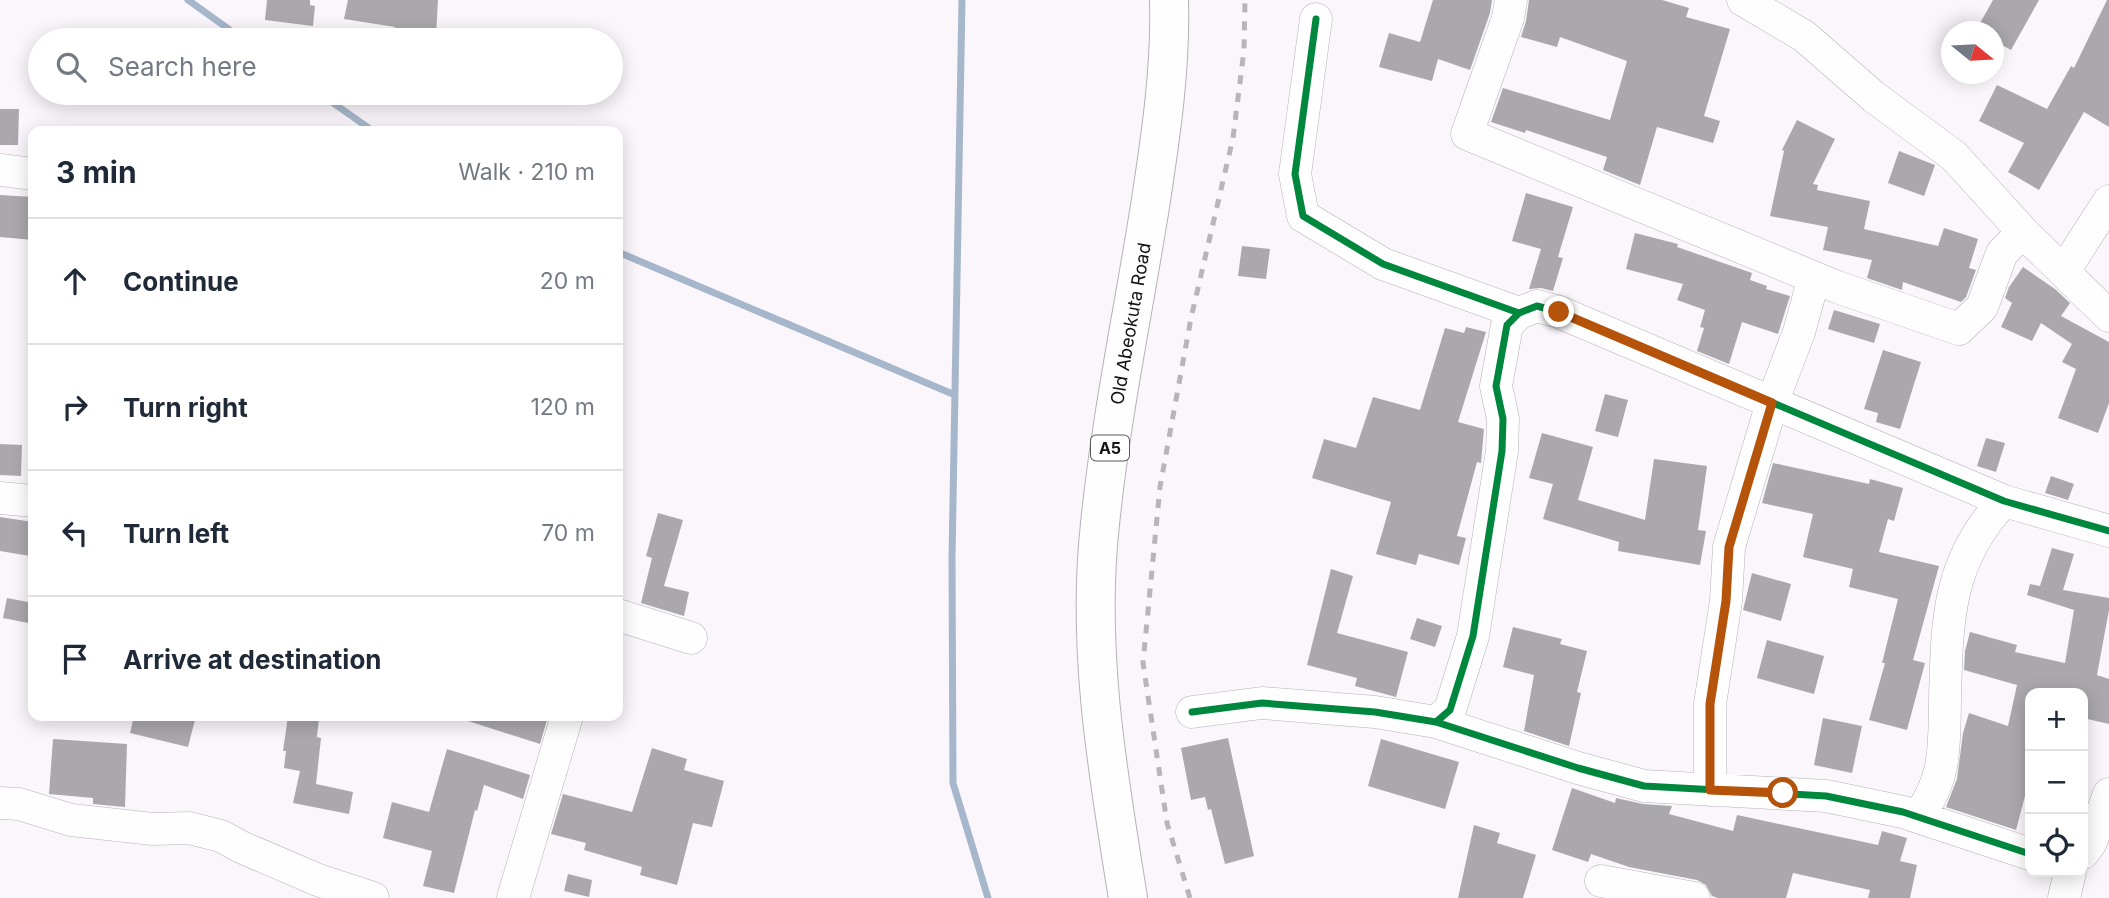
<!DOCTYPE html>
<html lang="en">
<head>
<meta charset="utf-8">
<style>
  :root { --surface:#fff; --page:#f6f6f7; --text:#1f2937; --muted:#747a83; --line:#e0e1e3 }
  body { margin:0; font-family:Inter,sans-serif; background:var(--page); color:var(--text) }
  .controls { position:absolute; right:21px; bottom:21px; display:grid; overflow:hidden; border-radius:14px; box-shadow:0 4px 18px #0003 }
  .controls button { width:63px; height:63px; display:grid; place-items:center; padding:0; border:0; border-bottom:2px solid var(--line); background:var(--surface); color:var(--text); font:35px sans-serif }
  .compass { position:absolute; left:1941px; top:21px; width:63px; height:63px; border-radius:50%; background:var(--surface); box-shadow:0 4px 18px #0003; rotate:108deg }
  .stop { position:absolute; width:21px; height:21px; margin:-16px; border:5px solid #b45309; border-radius:50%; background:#fff }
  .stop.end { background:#b45309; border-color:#fff; box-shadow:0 2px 7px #0008 }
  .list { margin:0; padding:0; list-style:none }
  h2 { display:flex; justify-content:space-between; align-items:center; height:91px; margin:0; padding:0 28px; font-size:30px }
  h2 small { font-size:23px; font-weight:400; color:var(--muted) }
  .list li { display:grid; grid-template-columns:46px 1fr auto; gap:21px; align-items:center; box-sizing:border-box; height:126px; padding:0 28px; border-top:2px solid var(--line) }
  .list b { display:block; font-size:26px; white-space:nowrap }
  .list em { font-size:23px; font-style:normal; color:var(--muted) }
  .icon { flex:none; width:38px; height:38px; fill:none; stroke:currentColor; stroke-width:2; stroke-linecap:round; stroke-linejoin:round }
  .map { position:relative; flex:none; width:2109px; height:898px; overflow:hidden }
  .search { position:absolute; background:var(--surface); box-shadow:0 4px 18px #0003; left:28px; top:28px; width:595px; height:77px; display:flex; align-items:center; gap:18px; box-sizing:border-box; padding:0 24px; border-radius:38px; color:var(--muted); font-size:26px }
  .panel { position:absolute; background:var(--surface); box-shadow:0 4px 18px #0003; left:28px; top:126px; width:595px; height:595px; border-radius:14px }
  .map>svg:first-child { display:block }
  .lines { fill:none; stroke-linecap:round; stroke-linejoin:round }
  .stream { stroke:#a7b7cb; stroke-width:7 }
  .building { fill:#aaa8ad }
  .minor-casing { stroke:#b5b1b6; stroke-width:33 }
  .highway-casing { stroke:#b5b1b6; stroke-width:40 }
  .minor { stroke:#fefeff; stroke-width:32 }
  .highway { stroke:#fefeff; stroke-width:38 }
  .rail { stroke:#b7b5b7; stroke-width:5; stroke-dasharray:9 9; stroke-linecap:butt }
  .cycleway-casing { stroke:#fff; stroke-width:11 }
  .cycleway { stroke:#00873e; stroke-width:7 }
  .route { stroke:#b45309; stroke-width:9 }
  .labels { text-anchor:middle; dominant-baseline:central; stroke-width:7; stroke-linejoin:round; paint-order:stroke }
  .shield { fill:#fff; stroke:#5b585c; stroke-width:2 }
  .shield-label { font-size:16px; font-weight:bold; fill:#151116 }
  .street-label { font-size:18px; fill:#151116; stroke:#fff }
</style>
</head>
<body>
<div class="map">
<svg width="2109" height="898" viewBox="0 0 2109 898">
  <rect width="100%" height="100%" fill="#fbf6fc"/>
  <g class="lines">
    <!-- stream -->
    <path class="stream" d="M 188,0 L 244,40
      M 962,0 L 952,558 L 953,783 L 988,898
      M 319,93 L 373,131
      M 618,252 L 955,395"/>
  </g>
  <!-- building -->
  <path class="building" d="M 267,0 L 310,0 L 310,5 L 315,6 L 313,26 L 265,20 Z
    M 348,0 L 438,0 L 436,35 L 395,33 L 395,27 L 344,19 Z
    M 1433,0 L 1492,0 L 1490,13 L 1470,70 L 1438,59 L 1432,81 L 1379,67 L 1389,33 L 1420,42 Z
    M 1529,0 L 1662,0 L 1689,8 L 1686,17 L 1730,29 L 1704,116 L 1720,121 L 1713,143 L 1657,127 L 1640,185 L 1603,170 L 1607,157 L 1526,130 L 1525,133 L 1491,122 L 1503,88 L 1610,120 L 1627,61 L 1560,37 L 1557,47 L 1521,37 L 1526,21 Z
    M 1993,0 L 2039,0 L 2011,50 L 1993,40 L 1993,32 L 1975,32 Z
    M 2107,0 L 2109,0 L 2109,127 L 2084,112 L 2039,190 L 2008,172 L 2024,143 L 1979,121 L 1997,85 L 2047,109 L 2071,66 L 2074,68 Z
    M 0,109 L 19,109 L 18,145 L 0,145 Z
    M 1797,120 L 1835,139 L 1813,184 L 1818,185 L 1817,190 L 1870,201 L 1864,229 L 1938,246 L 1944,228 L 1978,239 L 1969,268 L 1976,270 L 1966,297 L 1961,302 L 1903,282 L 1902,290 L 1867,278 L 1872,260 L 1823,250 L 1828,227 L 1770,216 L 1784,151 L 1782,150 Z
    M 1899,151 L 1935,165 L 1924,196 L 1888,183 Z
    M 1526,193 L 1573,207 L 1558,257 L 1563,258 L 1553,291 L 1541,288 L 1529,289 L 1541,249 L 1512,241 Z
    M 0,195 L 33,197 L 33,240 L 0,237 Z
    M 1635,233 L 1678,244 L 1677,247 L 1752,273 L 1750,280 L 1767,286 L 1766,289 L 1790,296 L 1778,334 L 1742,322 L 1729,364 L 1697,351 L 1704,328 L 1700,327 L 1705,310 L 1677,300 L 1683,284 L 1626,269 Z
    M 1242,246 L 1270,249 L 1266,279 L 1238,276 Z
    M 2023,267 L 2055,289 L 2070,303 L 2061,316 L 2109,342 L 2109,403 L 2098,433 L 2058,418 L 2076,369 L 2062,362 L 2072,344 L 2041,323 L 2032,341 L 2001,327 L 2012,303 L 2005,298 L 2009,287 Z
    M 1834,310 L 1880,324 L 1874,343 L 1828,329 Z
    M 1466,327 L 1486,332 L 1458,422 L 1484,429 L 1481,463 L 1477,462 L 1457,536 L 1466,538 L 1459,565 L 1419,554 L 1416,565 L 1376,554 L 1391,502 L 1312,478 L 1324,439 L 1356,448 L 1373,397 L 1420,410 L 1445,328 L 1464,333 Z
    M 1883,350 L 1921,362 L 1900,429 L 1876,422 L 1878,413 L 1864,409 Z
    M 1605,394 L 1628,400 L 1618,437 L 1595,431 Z
    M 1542,433 L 1593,447 L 1578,500 L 1645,520 L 1654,459 L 1707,466 L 1698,530 L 1706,531 L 1700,565 L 1618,551 L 1619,542 L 1543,519 L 1553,484 L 1529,478 Z
    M 1986,438 L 2005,443 L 1996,472 L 1977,466 Z
    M 0,444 L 22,445 L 21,476 L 0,475 Z
    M 1773,463 L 1869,484 L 1870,479 L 1903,488 L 1894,521 L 1888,519 L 1879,552 L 1939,566 L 1913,660 L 1925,663 L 1907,730 L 1869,720 L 1885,663 L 1882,663 L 1898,599 L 1849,587 L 1853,569 L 1803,557 L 1813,514 L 1762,503 Z
    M 2051,476 L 2074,484 L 2068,500 L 2045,493 Z
    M 658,513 L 683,520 L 664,586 L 689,592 L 684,616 L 641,603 L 652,558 L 646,556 Z
    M 0,517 L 33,522 L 30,556 L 0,551 Z
    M 2052,548 L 2074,554 L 2063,590 L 2109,598 L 2109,610 L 2097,675 L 2109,679 L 2109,724 L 2083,718 L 2083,693 L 2030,693 L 2030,777 L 2016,830 L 1946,807 L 1957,779 L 1963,733 L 1969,713 L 2008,726 L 2017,685 L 1964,670 L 1965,651 L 1970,632 L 2017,645 L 2015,652 L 2065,663 L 2074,610 L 2027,595 L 2030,584 L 2040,586 Z
    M 1331,569 L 1353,576 L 1337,633 L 1408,652 L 1396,697 L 1355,686 L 1357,678 L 1307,665 Z
    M 1752,573 L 1791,584 L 1781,621 L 1743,610 Z
    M 7,598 L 33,603 L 33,624 L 3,618 Z
    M 1417,618 L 1442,626 L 1435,647 L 1410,639 Z
    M 1513,627 L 1562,639 L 1560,644 L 1587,651 L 1577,692 L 1581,693 L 1569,746 L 1524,731 L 1534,675 L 1503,667 Z
    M 1767,640 L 1824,656 L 1814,694 L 1757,678 Z
    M 134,716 L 196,716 L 188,747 L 130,733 Z
    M 288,716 L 319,718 L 317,737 L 321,738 L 316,784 L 353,792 L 349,814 L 293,803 L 300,771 L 284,768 L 286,751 L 283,751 Z
    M 465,716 L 548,716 L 540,744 L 465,720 Z
    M 1823,718 L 1862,726 L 1852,773 L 1814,765 Z
    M 1228,738 L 1254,856 L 1225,864 L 1211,809 L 1208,810 L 1205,797 L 1191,800 L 1181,748 Z
    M 53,739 L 127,744 L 125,807 L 93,804 L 93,798 L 49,794 Z
    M 1381,739 L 1459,762 L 1445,809 L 1368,786 Z
    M 652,748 L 687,759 L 684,770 L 724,781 L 712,827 L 693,823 L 677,885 L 640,875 L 642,867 L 584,850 L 586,843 L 551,834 L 563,794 L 632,812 Z
    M 447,749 L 530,775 L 523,799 L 484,785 L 477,811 L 475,810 L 454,893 L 423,886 L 432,851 L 383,838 L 392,802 L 429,812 Z
    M 1572,788 L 1615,803 L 1616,798 L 1643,804 L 1672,806 L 1669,814 L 1733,831 L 1737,815 L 1878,845 L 1882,831 L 1907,838 L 1900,861 L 1917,865 L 1910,898 L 1868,898 L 1870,890 L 1793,873 L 1786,898 L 1718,898 L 1712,896 L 1706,885 L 1697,880 L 1629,867 L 1591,854 L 1588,862 L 1552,850 Z
    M 1474,825 L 1500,833 L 1497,843 L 1536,855 L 1523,898 L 1458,898 Z
    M 568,874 L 592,880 L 589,897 L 564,891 Z"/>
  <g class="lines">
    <defs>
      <path id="minor" d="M 1511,0 L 1508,18 L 1467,134 L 1837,287 L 1959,329 L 1982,307 L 2002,253 L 2023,232 L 2109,316
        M 1743,0 L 1804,36 L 1874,97 L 1954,156 L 2023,232
        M 1316,19 L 1295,174 L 1303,216 L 1383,264 L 1519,313
        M 0,170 L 33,174
        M 2064,271 L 2109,201
        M 0,498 L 33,501
        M 618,615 L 691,638
        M 1192,712 L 1262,703 L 1375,712 L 1436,722 L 1578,768 L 1644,786 L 1826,796 L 1903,812 L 2030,854
        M 1436,722 L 1450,710 L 1473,636 L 1502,451 L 1503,419 L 1496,386 L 1507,325 L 1519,313 L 1537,306 L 1559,312 L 2004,501 L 2109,531
        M 1710,790 L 1710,704 L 1726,601 L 1729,547 L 1772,403 L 1799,332 L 1814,278
        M 0,803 L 19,804 L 71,820 L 153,829 L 189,828 L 221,836 L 241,847 L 318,880 L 373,898
        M 1918,816 C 1947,779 1944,745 1945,700 C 1947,621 1947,561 2004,501
        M 2083,853 L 2091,842 L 2109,794
        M 1601,881 L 1694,898
        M 513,898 L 567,716
        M 2064,898 L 2070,872"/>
      <g id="highway">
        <path id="s1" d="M 1128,898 C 1108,774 1086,650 1100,524 C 1111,416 1134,308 1151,200 C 1161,134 1171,67 1169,0"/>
      </g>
    </defs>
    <!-- minor casing -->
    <use href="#minor" class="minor-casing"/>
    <!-- highway casing -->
    <use href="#highway" class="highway-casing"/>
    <!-- minor -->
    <use href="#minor" class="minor"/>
    <!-- highway -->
    <use href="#highway" class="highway"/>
    <!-- rail -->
    <path class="rail" d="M 1190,898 L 1167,823 L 1143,663 L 1160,487 L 1191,318 L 1233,138 L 1244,50 L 1245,0"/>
    <defs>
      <path id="cycleway" d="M 1316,19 L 1295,174 L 1303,216 L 1383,264 L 1519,313
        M 1192,712 L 1262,703 L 1375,712 L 1436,722 L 1578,768 L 1644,786 L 1826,796 L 1903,812 L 2030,854
        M 1436,722 L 1450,710 L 1473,636 L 1502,451 L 1503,419 L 1496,386 L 1507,325 L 1519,313 L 1537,306 L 1559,312 L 2004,501 L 2109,531"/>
    </defs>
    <!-- cycleway casing -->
    <use href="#cycleway" class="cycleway-casing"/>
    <!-- cycleway -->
    <use href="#cycleway" class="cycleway"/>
  </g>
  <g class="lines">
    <!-- route -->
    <path class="route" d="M 1559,312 L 1772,403 L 1729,547 L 1726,601 L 1710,704 L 1710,790 L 1783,793"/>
  </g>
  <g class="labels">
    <!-- shield labels -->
    <rect class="shield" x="1091" y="435.5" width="38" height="25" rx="5"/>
    <g class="shield-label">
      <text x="1110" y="448">A5</text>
    </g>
    <!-- street labels -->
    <g class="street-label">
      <text stroke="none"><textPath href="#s1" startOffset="579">Old Abeokuta Road</textPath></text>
    </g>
  </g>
</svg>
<div class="controls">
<button>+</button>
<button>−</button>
<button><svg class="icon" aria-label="locate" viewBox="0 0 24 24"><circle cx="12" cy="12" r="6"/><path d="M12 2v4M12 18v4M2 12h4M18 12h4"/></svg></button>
</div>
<svg class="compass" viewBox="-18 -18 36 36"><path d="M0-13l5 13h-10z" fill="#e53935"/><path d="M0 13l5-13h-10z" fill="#747a83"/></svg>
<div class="stop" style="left:1783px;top:793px"></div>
<div class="stop end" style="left:1559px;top:312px"></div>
<div class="search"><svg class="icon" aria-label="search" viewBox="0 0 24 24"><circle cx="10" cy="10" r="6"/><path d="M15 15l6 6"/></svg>Search here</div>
<section class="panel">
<h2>3 min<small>Walk · 210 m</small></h2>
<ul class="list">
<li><svg class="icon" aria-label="ahead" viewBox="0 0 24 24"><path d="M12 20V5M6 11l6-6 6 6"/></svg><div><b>Continue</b></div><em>20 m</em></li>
<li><svg class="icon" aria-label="right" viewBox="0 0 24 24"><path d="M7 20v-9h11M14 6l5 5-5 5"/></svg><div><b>Turn right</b></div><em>120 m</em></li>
<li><svg class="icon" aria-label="left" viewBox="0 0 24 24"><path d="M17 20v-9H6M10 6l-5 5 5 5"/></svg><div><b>Turn left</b></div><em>70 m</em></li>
<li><svg class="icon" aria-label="arrive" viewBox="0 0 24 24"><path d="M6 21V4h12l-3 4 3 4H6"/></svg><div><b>Arrive at destination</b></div></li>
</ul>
</section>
</div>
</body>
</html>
